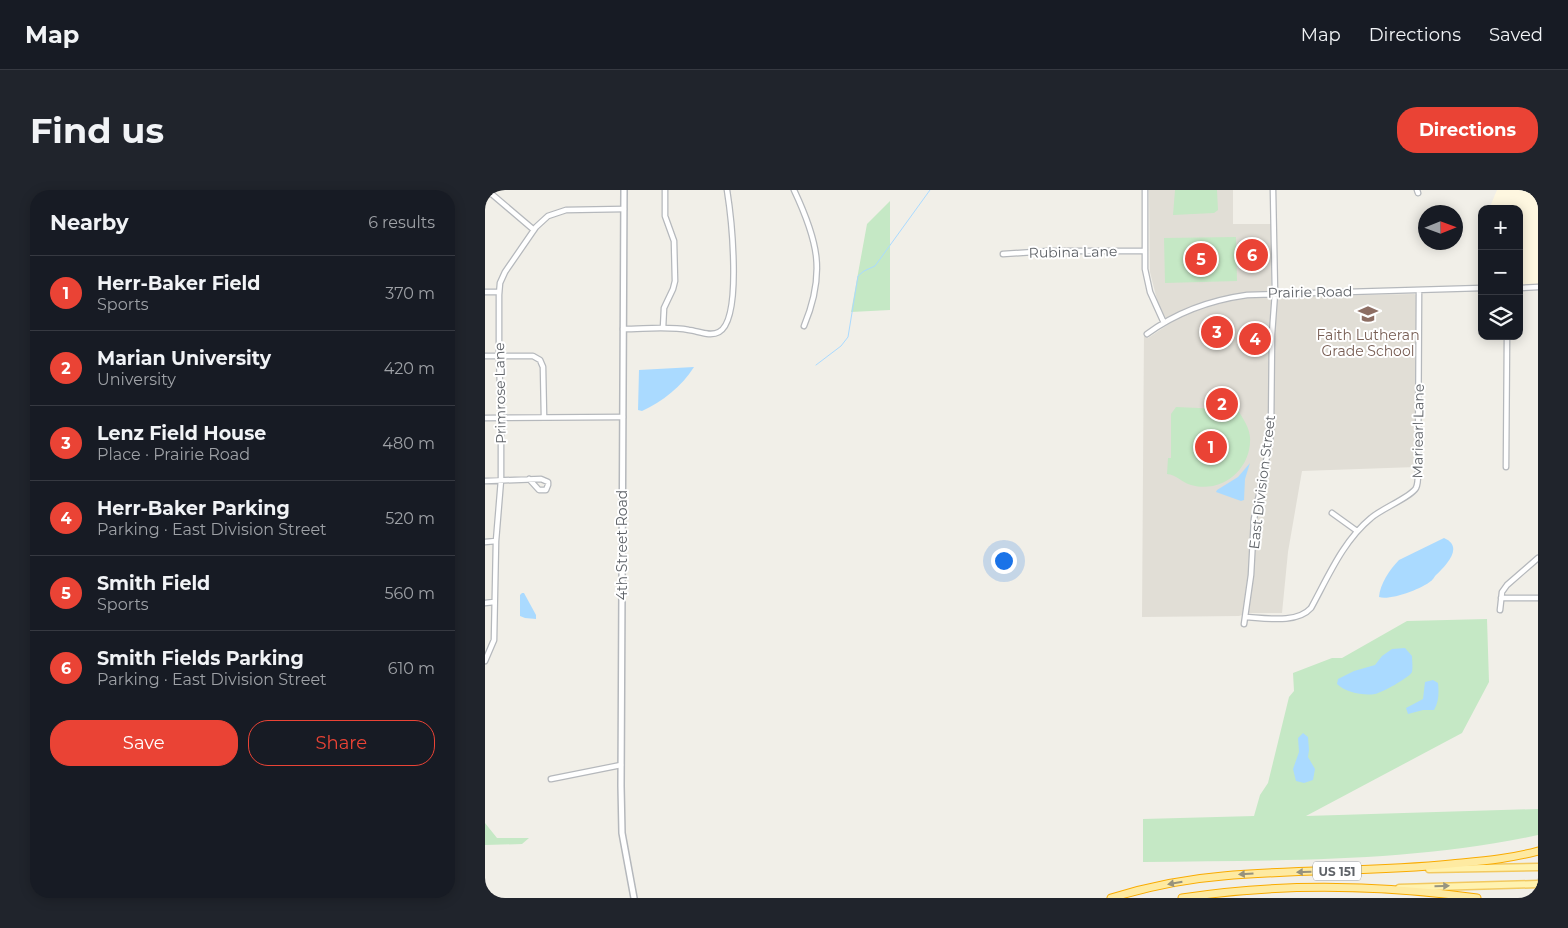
<!DOCTYPE html>
<html lang="en">
<head>
<meta charset="utf-8">
<style>
  :root { --surface:#171b24; --page:#20242c; --text:#f1f3f6; --muted:#9ea1a6; --line:#363941; --accent:#ea4335 }
  body { margin:0; font-family:Montserrat,sans-serif; background:var(--page); color:var(--text) }
  .controls { position:absolute; right:15px; top:15px; display:grid; overflow:hidden; border-radius:10px; box-shadow:0 2px 12px #0003 }
  .controls button { width:45px; height:45px; display:grid; place-items:center; padding:0; border:0; border-bottom:1px solid var(--line); background:var(--surface); color:var(--text); font:25px sans-serif }
  .compass { position:absolute; left:933px; top:15px; width:45px; height:45px; border-radius:50%; background:var(--surface); box-shadow:0 2px 12px #0003; rotate:89deg }
  .you { position:absolute; left:518px; top:370px; width:18px; height:18px; margin:-12px; border:4px solid #fff; border-radius:50%; background:#1a73e8; box-shadow:0 0 0 8px #1a73e833 }
  .badge { display:grid; place-items:center; width:32px; height:32px; border-radius:50%; background:var(--accent); color:#fff; font-size:16px; font-weight:700 }
  .pin { position:absolute; translate:-50% -50%; border:2px solid #fff; box-shadow:0 1px 5px #0006 }
  .list { margin:0; padding:0; list-style:none }
  h2 { display:flex; justify-content:space-between; align-items:center; height:65px; margin:0; padding:0 20px; font-size:21px }
  h2 small { font-size:16px; font-weight:400; color:var(--muted) }
  .list li { display:grid; grid-template-columns:32px 1fr auto; gap:15px; align-items:center; box-sizing:border-box; height:75px; padding:0 20px; border-top:1px solid var(--line) }
  .list b { display:block; font-size:19px; white-space:nowrap }
  .list p { margin:0; font-size:16px; white-space:nowrap; color:var(--muted) }
  .list em { font-size:16px; font-style:normal; color:var(--muted) }
  .actions { display:flex; gap:10px; padding:15px 20px }
  .actions a { flex:1; padding:11px 0; border:1px solid var(--accent); border-radius:20px; text-align:center; font-size:18px; color:var(--accent) }
  .actions .main { background:var(--accent); color:#fff }
  .icon { flex:none; width:28px; height:28px; fill:none; stroke:currentColor; stroke-width:2; stroke-linecap:round; stroke-linejoin:round }
  .map { position:relative; flex:none; width:1053px; height:708px; overflow:hidden; border-radius:20px }
  header { display:flex; align-items:center; gap:30px; box-sizing:border-box; height:70px; padding:0 25px; background:var(--surface); border-bottom:1px solid var(--line) }
  header strong { font-size:24px }
  nav { display:flex; gap:28px; margin-inline-start:auto; font-size:18px }
  .intro { display:flex; align-items:center; justify-content:space-between; box-sizing:border-box; height:120px; padding:0 30px }
  h1 { margin:0; font-size:35px }
  .button { padding:12px 22px; border-radius:20px; background:var(--accent); color:#fff; font-size:18px; font-weight:700 }
  main { display:flex; gap:30px; padding:0 30px }
  aside { flex:1; background:var(--surface); border-radius:20px; box-shadow:0 2px 12px #0003 }
  .map>svg:first-child { display:block }
  .commercial { fill:#fef7e0 }
  .education { fill:#e1ded6 }
  .green { fill:#c5e8c5 }
  .water { fill:#aadaff }
  .lines { fill:none; stroke-linecap:round; stroke-linejoin:round }
  .stream { stroke:#aadaff; stroke-width:1 }
  .minor-casing { stroke:#b5b8bc; stroke-width:7 }
  .tertiary-casing { stroke:#b5b8bc; stroke-width:8 }
  .primary-casing { stroke:#f2c960; stroke-width:9 }
  .trunk-casing { stroke:#f9ab00; stroke-width:9 }
  .minor { stroke:#fff; stroke-width:4.5 }
  .tertiary { stroke:#fff; stroke-width:5 }
  .primary { stroke:#fff2af; stroke-width:6 }
  .trunk { stroke:#feeaa1; stroke-width:7 }
  .oneway { fill:#97927c }
  .oneway2 { fill:#979581 }
  .labels { text-anchor:middle; dominant-baseline:central; stroke-width:4; stroke-linejoin:round; paint-order:stroke }
  .shield { fill:#fff; stroke:#8f9295; stroke-width:1 }
  .shield-label { font-size:12px; font-weight:bold; fill:#5f6368 }
  .street-label { font-size:14px; fill:#5f6368; stroke:#fff }
  .education-label { font-size:14px; fill:#785e54; stroke:#fff }
</style>
</head>
<body>
<header>
<strong>Map</strong>
<nav><a>Map</a><a>Directions</a><a>Saved</a></nav>
</header>
<div class="intro"><h1>Find us</h1><a class="button">Directions</a></div>
<main>
<aside>
<h2>Nearby<small>6 results</small></h2>
<ul class="list">
<li><span class="badge">1</span><div><b>Herr-Baker Field</b><p>Sports</p></div><em>370 m</em></li>
<li><span class="badge">2</span><div><b>Marian University</b><p>University</p></div><em>420 m</em></li>
<li><span class="badge">3</span><div><b>Lenz Field House</b><p>Place · Prairie Road</p></div><em>480 m</em></li>
<li><span class="badge">4</span><div><b>Herr-Baker Parking</b><p>Parking · East Division Street</p></div><em>520 m</em></li>
<li><span class="badge">5</span><div><b>Smith Field</b><p>Sports</p></div><em>560 m</em></li>
<li><span class="badge">6</span><div><b>Smith Fields Parking</b><p>Parking · East Division Street</p></div><em>610 m</em></li>
</ul>
<div class="actions"><a class="main">Save</a><a>Share</a></div>
</aside>
<div class="map">
<svg width="1053" height="708" viewBox="0 0 1053 708">
  <rect width="100%" height="100%" fill="#f1efe8"/>
  <!-- commercial -->
  <path class="commercial" d="M 1012,0 L 1053,0 L 1053,97 L 1034,98 L 1034,19 L 1004,19 Z"/>
  <!-- education -->
  <path class="education" d="M 664,0 L 748,0 L 748,34 L 786,34 L 786,107 L 929,104 L 932,105 L 931,277 L 817,281 L 803,362 L 797,423 L 757,423 L 757,425 L 754,426 L 657,427 L 659,141 L 663,148 L 684,134 L 673,114 L 665,82 Z"/>
  <!-- green -->
  <path class="green" d="M 690,0 L 732,0 L 733,20 L 729,23 L 688,25 Z
    M 405,11 L 405,120 L 366,122 L 382,34 Z
    M 751,47 L 752,91 L 680,93 L 679,48 Z
    M 736,215 L 752,215 C 752,223 764,233 765,247 C 767,279 737,304 706,295 C 698,293 690,284 682,284 L 683,268 L 686,268 L 686,224 L 691,217 L 736,219 Z
    M 1002,429 L 1004,492 L 977,543 L 821,626 L 1053,619 L 1053,645 C 924,673 790,670 658,672 L 658,629 L 769,626 L 775,605 L 783,593 L 804,507 L 809,501 L 808,483 L 847,468 L 857,468 L 922,431 Z
    M 0,633 L 12,648 L 44,648 L 37,654 L 0,655 Z"/>
  <!-- water -->
  <path class="water" d="M 209,177 C 197,196 177,212 157,221 L 153,220 L 154,180 Z
    M 765,273 L 760,289 L 759,310 L 756,311 L 731,302 L 732,300 L 753,287 Z
    M 959,348 C 980,357 960,376 951,385 C 950,386 947,391 946,391 C 937,399 904,411 894,407 C 895,394 905,379 914,370 Z
    M 37,403 L 39,403 L 51,425 L 51,429 L 40,428 L 35,426 L 35,405 Z
    M 920,458 L 927,466 C 927,470 928,477 927,482 C 924,488 896,503 890,504 C 878,506 860,502 852,494 L 853,489 L 869,481 L 890,475 L 897,466 L 907,459 Z
    M 948,490 L 953,493 C 954,502 954,512 949,520 L 938,520 L 923,524 L 921,518 L 938,509 L 940,492 Z
    M 818,543 L 823,547 L 824,560 L 823,567 L 830,579 L 828,590 L 819,593 L 811,591 L 808,579 L 814,562 L 813,548 Z"/>
  <g class="lines">
    <!-- stream -->
    <path class="stream" d="M 331,175 L 356,156 L 363,147 L 373,86 L 379,81 L 390,76 L 445,0"/>
    <defs>
      <path id="minor" d="M 2,0 L 49,40
        M 309,0 C 333,51 341,83 319,136
        M 660,0 L 660,79 L 665,102 L 679,133
        M 932,0 L 933,3
        M 518,64 L 563,61 L 659,61
        M 1034,98 L 1053,97
        M 0,102 L 14,102
        M 178,138 L 179,118 L 188,99 L 190,91 L 189,51 L 180,26 L 180,0
        M 138,139 C 160,139 183,136 204,140 C 213,141 225,147 234,142 C 258,129 246,25 242,0
        M 662,144 C 692,122 726,110 762,105 L 997,98
        M 0,166 L 48,166 L 55,170 L 58,177 L 59,227
        M 0,228 L 138,227
        M 1021,277 L 1022,146
        M 0,291 L 56,289 L 63,292 L 63,295 L 61,300 L 54,300 L 44,289
        M 847,323 L 872,341
        M 0,352 L 11,351
        M 1016,408 L 1053,408
        M 0,413 L 9,412
        M 1015,420 L 1017,402 L 1022,395 L 1053,368
        M 760,427 C 780,428 812,434 826,418 C 843,387 858,351 886,328 C 896,319 926,307 931,298 C 933,294 933,288 933,283 L 934,100
        M 759,434 L 766,385 L 769,329 L 785,252 L 786,240 L 787,144 L 790,103 L 788,0
        M 0,471 L 9,450 L 11,351 L 16,290 L 16,227 L 14,166 L 14,105 L 15,93 L 20,82 L 51,37 L 63,26 L 81,20 L 139,19
        M 66,589 L 136,575"/>
      <path id="tertiary" d="M 139,0 L 136,596 L 137,643 L 149,708"/>
      <path id="primary" d="M 944,679 L 1053,677
        M 914,698 L 1053,694"/>
      <path id="trunk" d="M 626,708 C 662,697 700,689 738,686 C 814,679 890,682 966,674 C 996,671 1024,669 1053,661
        M 697,708 C 793,693 896,695 992,708"/>
    </defs>
    <!-- minor casing -->
    <use href="#minor" class="minor-casing"/>
    <!-- tertiary casing -->
    <use href="#tertiary" class="tertiary-casing"/>
    <!-- primary casing -->
    <use href="#primary" class="primary-casing"/>
    <!-- trunk casing -->
    <use href="#trunk" class="trunk-casing"/>
    <!-- minor -->
    <use href="#minor" class="minor"/>
    <!-- tertiary -->
    <use href="#tertiary" class="tertiary"/>
    <!-- primary -->
    <use href="#primary" class="primary"/>
    <!-- trunk -->
    <use href="#trunk" class="trunk"/>
  </g>
  <!-- one-way arrows -->
  <defs><path id="oneway-solid" d="M-6-.8H1V-3.2L6.5 0L1 3.2V.8H-6Z" transform="scale(1.25)"/></defs>
  <g class="oneway">
    <use href="#oneway-solid" transform="translate(819 682) rotate(178)"/>
    <use href="#oneway-solid" transform="translate(761 684) rotate(176)"/>
    <use href="#oneway-solid" transform="translate(690 693) rotate(170)"/>
  </g>
  <use class="oneway2" href="#oneway-solid" transform="translate(957 696) rotate(-1)"/>
  <!-- icons -->
  <defs>
    <symbol id="school-bare" viewBox="-9 -9 18 18"><path d="M0-5L7-2L0 1L-7-2ZM-4 1L0 2.5L4 1V4Q0 6-4 4Z" fill="#8d6e63" stroke="#fff" stroke-width="2.5" paint-order="stroke"/></symbol>
  </defs>
  <g fill-rule="evenodd">
    <use href="#school-bare" x="869" y="110" width="28" height="28"/>
  </g>
  <g class="labels">
    <!-- shield labels -->
    <rect class="shield" x="828" y="671.5" width="48" height="19" rx="4"/>
    <g class="shield-label">
      <text x="852" y="681">US 151</text>
    </g>
    <!-- street labels -->
    <g class="street-label">
      <text transform="translate(588 62) rotate(-1)">Rubina Lane</text>
      <text transform="translate(825 102) rotate(-1)">Prairie Road</text>
      <text transform="translate(15 203) rotate(-91)">Primrose Lane</text>
      <text transform="translate(933 241) rotate(-89)">Mariearl Lane</text>
      <text transform="translate(777 292) rotate(-83)">East Division Street</text>
      <text transform="translate(137 355) rotate(-90)">4th Street Road</text>
    </g>
    <!-- education labels -->
    <g class="education-label">
      <text x="883" y="145">Faith Lutheran<tspan x="883" dy="16">Grade School</tspan></text>
    </g>
  </g>
</svg>
<div class="controls">
<button>+</button>
<button>−</button>
<button><svg class="icon" aria-label="layers" viewBox="0 0 24 24"><path d="M12 4l9 5-9 5-9-5zM3 14l9 5 9-5"/></svg></button>
</div>
<svg class="compass" viewBox="-18 -18 36 36"><path d="M0-13l5 13h-10z" fill="#e53935"/><path d="M0 13l5-13h-10z" fill="#9ea1a6"/></svg>
<div class="you"></div>
<div class="pin badge" style="left:726px;top:257px">1</div>
<div class="pin badge" style="left:737px;top:214px">2</div>
<div class="pin badge" style="left:732px;top:142px">3</div>
<div class="pin badge" style="left:770px;top:149px">4</div>
<div class="pin badge" style="left:716px;top:69px">5</div>
<div class="pin badge" style="left:767px;top:65px">6</div>
</div>
</main>
</body>
</html>
